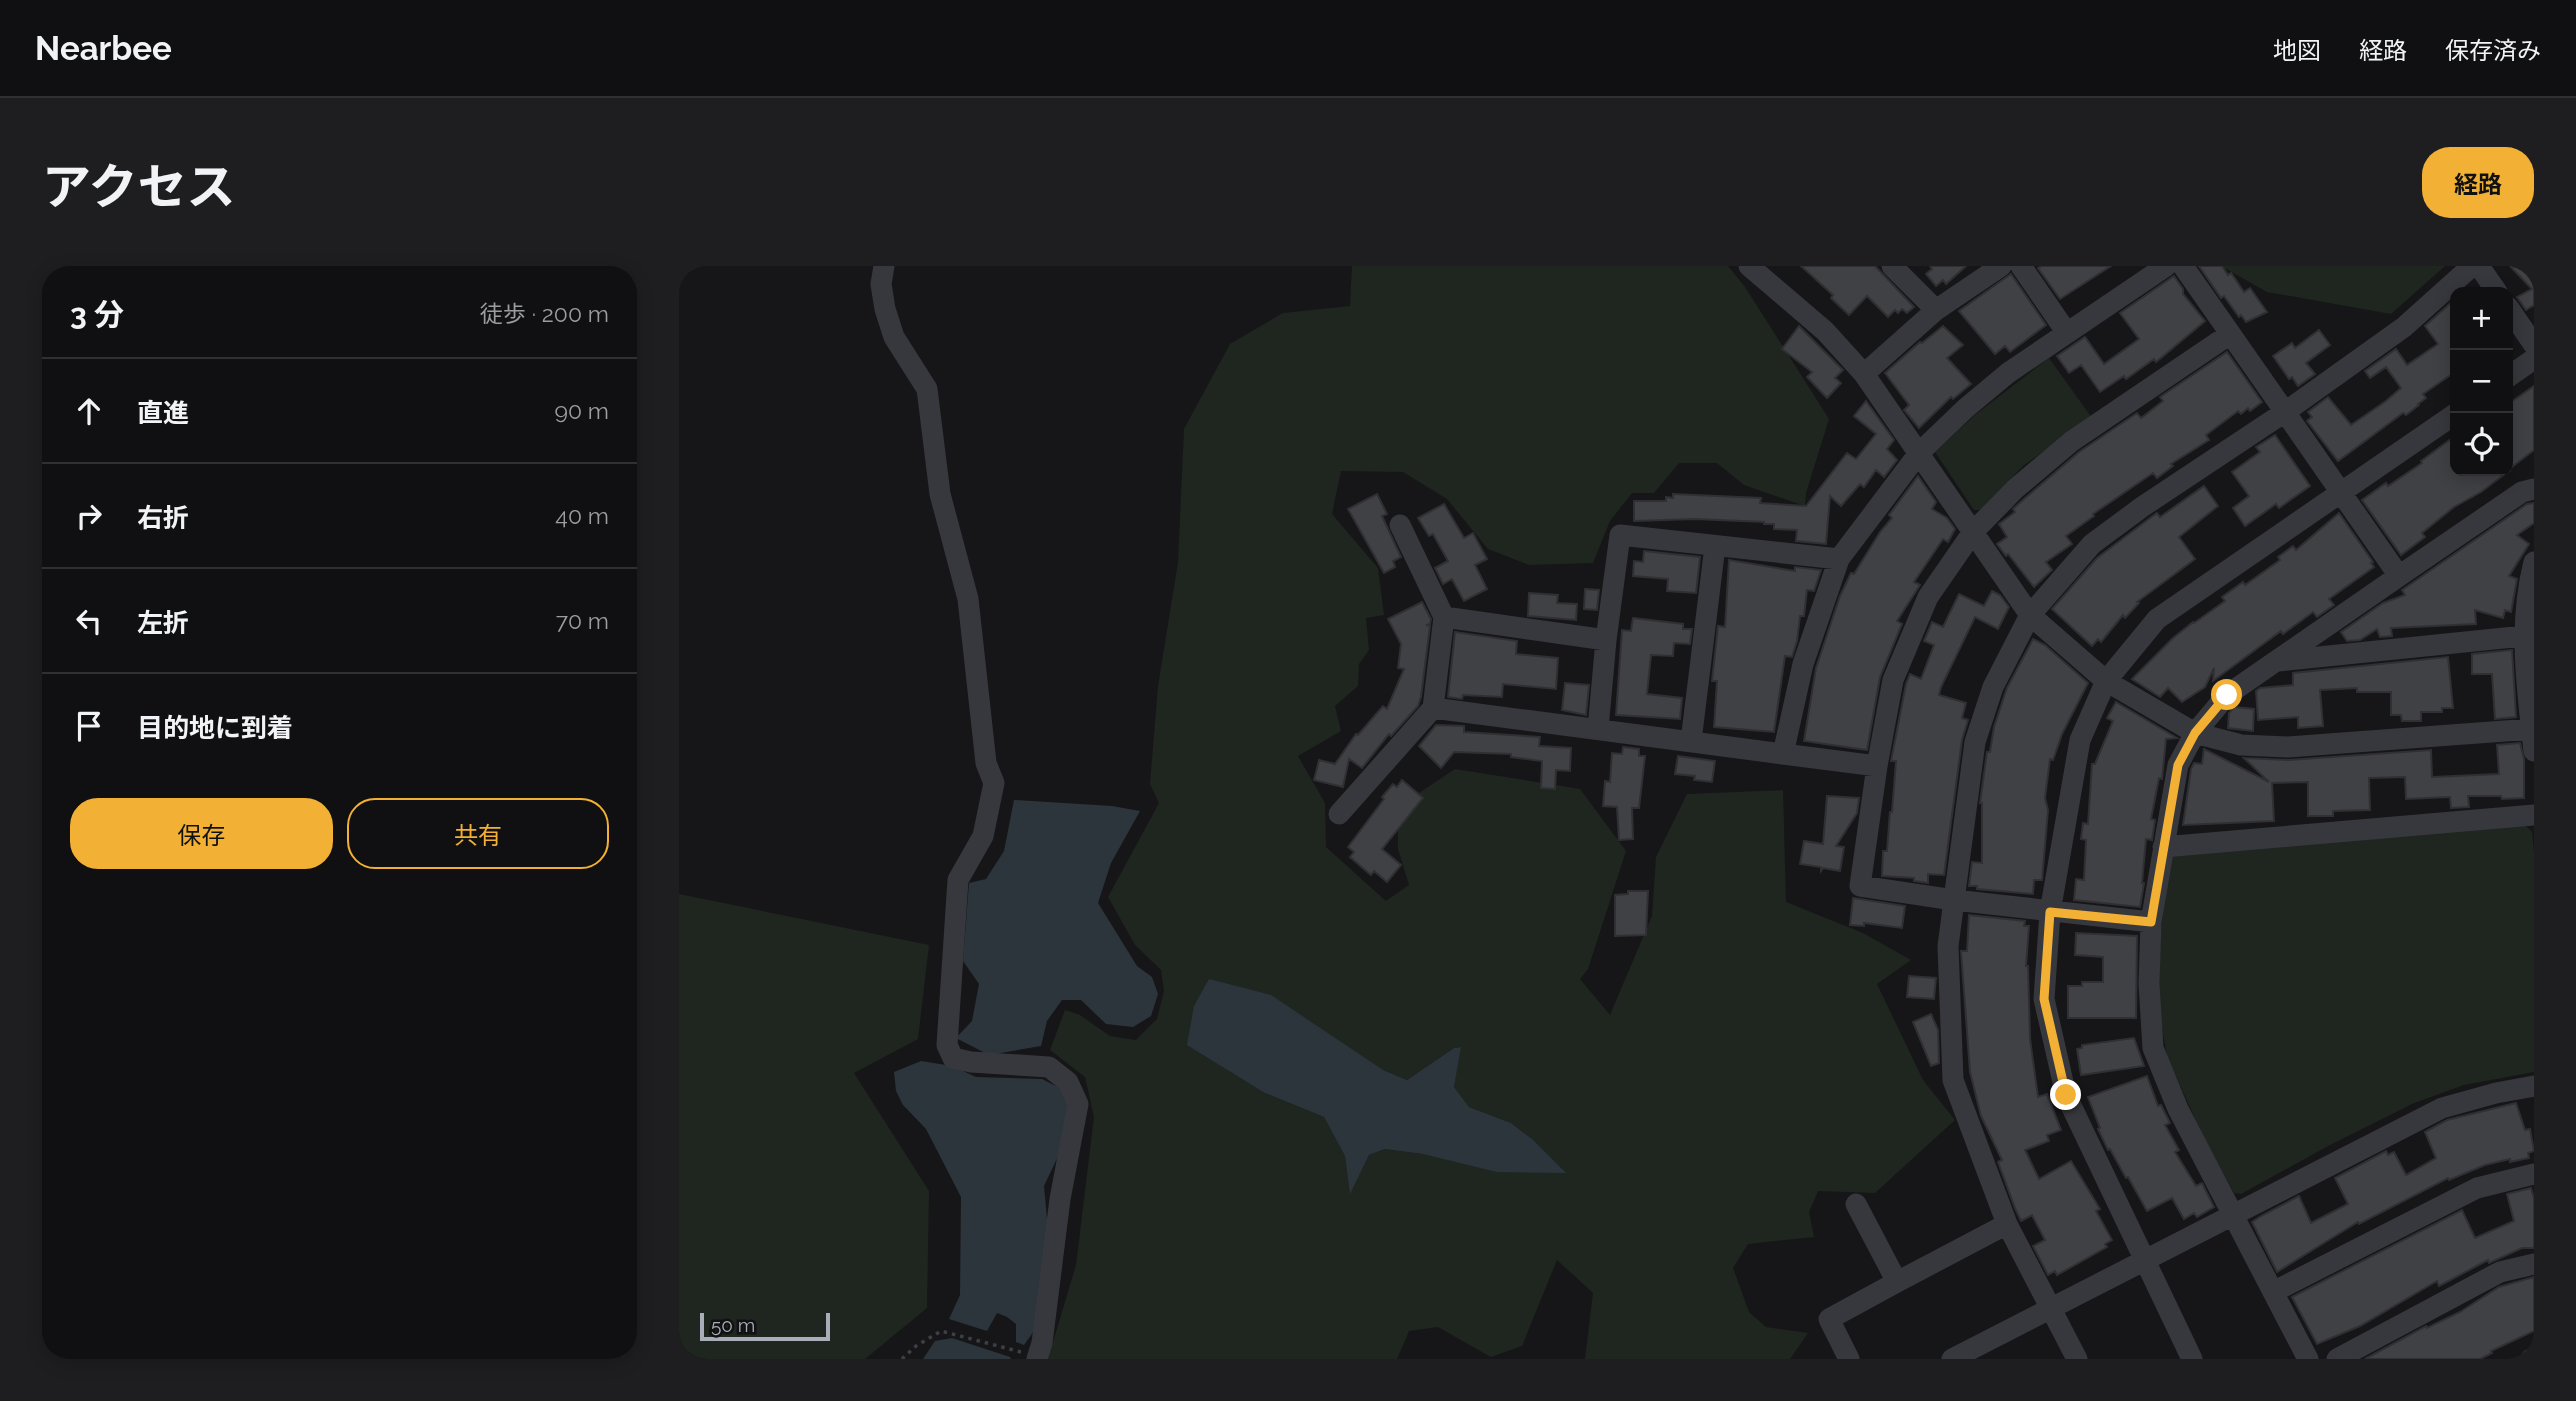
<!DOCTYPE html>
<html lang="ja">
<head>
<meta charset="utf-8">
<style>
  :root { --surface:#101012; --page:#1e1e20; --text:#f1f3f6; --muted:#9c9d9f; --line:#303032; --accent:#f2b134 }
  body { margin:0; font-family:Raleway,"Noto Sans JP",sans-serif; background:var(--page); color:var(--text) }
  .controls { position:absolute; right:21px; top:21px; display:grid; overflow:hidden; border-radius:14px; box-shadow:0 4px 18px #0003 }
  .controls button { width:63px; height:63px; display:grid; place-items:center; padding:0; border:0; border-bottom:2px solid var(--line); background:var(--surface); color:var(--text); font:35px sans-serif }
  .scale { position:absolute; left:21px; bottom:18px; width:130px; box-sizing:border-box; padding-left:7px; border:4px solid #a8adb8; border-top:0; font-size:19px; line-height:24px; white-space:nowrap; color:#a8adb8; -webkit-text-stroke:5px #111113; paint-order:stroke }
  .stop { position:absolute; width:21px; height:21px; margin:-16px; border:5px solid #f2b134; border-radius:50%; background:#fff }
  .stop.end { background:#f2b134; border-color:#fff; box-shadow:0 2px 7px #0008 }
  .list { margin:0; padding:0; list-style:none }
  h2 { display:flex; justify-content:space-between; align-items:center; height:91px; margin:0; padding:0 28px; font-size:30px }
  h2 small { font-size:23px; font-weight:400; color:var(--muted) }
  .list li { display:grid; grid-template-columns:46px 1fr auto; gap:21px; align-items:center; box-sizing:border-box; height:105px; padding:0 28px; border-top:2px solid var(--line) }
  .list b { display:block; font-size:26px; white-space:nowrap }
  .list em { font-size:23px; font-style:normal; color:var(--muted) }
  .actions { display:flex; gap:14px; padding:21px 28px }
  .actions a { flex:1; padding:16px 0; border:2px solid var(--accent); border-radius:28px; text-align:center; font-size:24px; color:var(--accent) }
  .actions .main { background:var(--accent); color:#111 }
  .icon { flex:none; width:38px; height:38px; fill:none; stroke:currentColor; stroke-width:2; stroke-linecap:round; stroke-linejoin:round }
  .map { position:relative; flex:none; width:1855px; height:1093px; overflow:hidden; border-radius:28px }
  header { display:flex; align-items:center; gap:42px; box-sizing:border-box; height:98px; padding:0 35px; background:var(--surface); border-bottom:2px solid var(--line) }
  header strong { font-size:33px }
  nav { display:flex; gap:38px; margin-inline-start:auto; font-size:24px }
  .intro { display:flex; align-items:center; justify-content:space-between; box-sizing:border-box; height:168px; padding:0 42px }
  h1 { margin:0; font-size:49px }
  .button { padding:18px 32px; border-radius:28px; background:var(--accent); color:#111; font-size:24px; font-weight:700 }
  main { display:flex; gap:42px; padding:0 42px }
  aside { flex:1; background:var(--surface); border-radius:28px; box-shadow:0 4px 18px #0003 }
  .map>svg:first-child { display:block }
  .green { fill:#1e261f; fill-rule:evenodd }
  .water { fill:#2c353c }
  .building { fill:#404145; stroke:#303034; stroke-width:2 }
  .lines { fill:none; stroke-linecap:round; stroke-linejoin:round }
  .path { stroke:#3d3f44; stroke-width:3.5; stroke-dasharray:3.5 5; stroke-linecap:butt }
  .minor { stroke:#37383d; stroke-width:21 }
  .route { stroke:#f2b134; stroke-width:9 }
</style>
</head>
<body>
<header>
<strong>Nearbee</strong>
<nav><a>地図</a><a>経路</a><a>保存済み</a></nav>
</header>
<div class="intro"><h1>アクセス</h1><a class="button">経路</a></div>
<main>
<aside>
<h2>3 分<small>徒歩 · 200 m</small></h2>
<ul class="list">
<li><svg class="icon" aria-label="ahead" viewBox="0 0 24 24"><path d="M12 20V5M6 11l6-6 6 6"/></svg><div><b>直進</b></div><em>90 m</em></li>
<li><svg class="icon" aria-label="right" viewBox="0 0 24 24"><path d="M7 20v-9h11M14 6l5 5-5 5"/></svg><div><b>右折</b></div><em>40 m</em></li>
<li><svg class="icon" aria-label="left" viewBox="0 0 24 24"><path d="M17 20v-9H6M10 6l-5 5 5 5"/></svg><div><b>左折</b></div><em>70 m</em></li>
<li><svg class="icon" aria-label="arrive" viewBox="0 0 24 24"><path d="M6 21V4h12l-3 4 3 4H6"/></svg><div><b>目的地に到着</b></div></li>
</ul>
<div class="actions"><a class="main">保存</a><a>共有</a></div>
</aside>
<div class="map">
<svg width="1855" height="1093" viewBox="0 0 1855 1093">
  <rect width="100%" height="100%" fill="#161618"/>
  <!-- green -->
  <path class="green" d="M 673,0 L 1049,0 L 1066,21 L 1150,153 L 1127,227 L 1126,240 L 1065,219 L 1038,197 L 1000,197 L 975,227 L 953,227 L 931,255 L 914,297 L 850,299 L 809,283 L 768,233 L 724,206 L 662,205 L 653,248 L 699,302 L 705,349 L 687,352 L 690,384 L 680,398 L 679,420 L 656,440 L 662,465 L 619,490 L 646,537 L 647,581 L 707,635 L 730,619 L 719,583 L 719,541 L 776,503 L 901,523 L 947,585 L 909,703 L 901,713 L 931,749 L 973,650 L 977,591 L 1008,528 L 1104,524 L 1107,636 L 1184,667 L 1232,694 L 1198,718 L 1244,814 L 1276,854 L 1196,927 L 1139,925 L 1130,946 L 1135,971 L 1069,978 L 1054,1002 L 1070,1046 L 1087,1061 L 1129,1067 L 1111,1093 L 906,1093 L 914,1027 L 878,994 L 843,1080 L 812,1091 L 759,1061 L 730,1065 L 718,1093 L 369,1093 L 397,999 L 415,851 L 406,811 L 371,784 L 386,744 L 401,749 L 431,770 L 457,774 L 478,753 L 485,725 L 482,704 L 456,679 L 429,631 L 480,537 L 471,518 L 479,420 L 499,296 L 505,163 L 551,78 L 604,47 L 671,40 ZM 781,781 L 775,821 L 790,841 L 832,857 L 853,873 L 744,888 L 706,883 L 690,889 L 671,926 L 666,890 L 645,851 L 586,827 L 704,804 L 728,814 L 775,782 Z
    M 1542,0 L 1766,0 L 1712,48 L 1588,26 Z
    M 1370,92 L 1413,152 L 1345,199 L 1301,244 L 1295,244 L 1256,186 L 1296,149 Z
    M 1846,559 L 1853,566 L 1855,587 L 1855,806 L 1785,819 L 1735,837 L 1651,879 L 1562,928 L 1555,927 L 1522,866 L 1488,790 L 1480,746 L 1481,672 L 1491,585 Z
    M 0,628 L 250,679 L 239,773 L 175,807 L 250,925 L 248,1042 L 186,1093 L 0,1093 Z"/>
  <!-- water -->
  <path class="water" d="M 335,534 L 433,540 L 461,545 L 432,597 L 419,637 L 458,700 L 473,711 L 479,728 L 472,750 L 454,761 L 427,758 L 402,734 L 383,734 L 368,755 L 362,780 L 310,789 L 277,772 L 293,755 L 300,718 L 284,695 L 290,617 L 307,613 L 325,585 Z
    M 530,713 L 592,729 L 704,804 L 728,814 L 775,782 L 782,781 L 775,821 L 790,841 L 832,857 L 853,873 L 887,907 L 818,906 L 744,888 L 706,883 L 690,889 L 671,928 L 666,890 L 645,851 L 586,827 L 508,779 L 515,740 Z
    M 242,795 L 273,800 L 297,811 L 363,813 L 381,822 L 389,837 L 383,882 L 365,920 L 369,964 L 357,1062 L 345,1079 L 337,1076 L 337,1058 L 328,1051 L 318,1047 L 308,1065 L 270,1053 L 281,1029 L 282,931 L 247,863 L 224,839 L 217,825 L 215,806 Z
    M 273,1072 L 331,1091 L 332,1093 L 244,1093 L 256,1075 Z"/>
  <!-- building -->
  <path class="building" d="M 1122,0 L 1196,0 L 1235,41 L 1228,47 L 1223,43 L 1219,47 L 1216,44 L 1209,51 L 1188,30 L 1170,49 L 1152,32 L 1154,29 Z
    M 1251,0 L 1287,0 L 1267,18 L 1264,14 L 1257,20 L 1247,8 L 1253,3 Z
    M 1363,0 L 1432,0 L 1381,33 L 1359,2 Z
    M 1520,0 L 1543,0 L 1549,9 L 1552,7 L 1565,26 L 1571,22 L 1588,46 L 1567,56 L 1562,49 L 1560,51 L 1545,30 L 1542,32 Z
    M 1831,0 L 1855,0 L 1855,39 L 1847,44 L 1838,31 L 1853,23 Z
    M 1332,8 L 1367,59 L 1331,86 L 1326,80 L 1316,88 L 1280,45 Z
    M 1495,10 L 1504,23 L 1504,28 L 1526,55 L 1477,96 L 1475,93 L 1447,113 L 1445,110 L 1421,126 L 1402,99 L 1390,107 L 1378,90 L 1406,71 L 1425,98 L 1460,73 L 1441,47 Z
    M 1776,33 L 1776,106 L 1744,128 L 1747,132 L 1739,138 L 1740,139 L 1727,149 L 1724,147 L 1659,195 L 1628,155 L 1633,151 L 1629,146 L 1649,131 L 1672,159 L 1707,135 L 1722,122 L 1707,101 L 1691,112 L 1686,105 L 1717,83 L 1728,99 L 1759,78 L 1746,60 Z
    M 1120,60 L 1164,104 L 1156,112 L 1162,117 L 1148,132 L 1128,111 L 1133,106 L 1103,83 Z
    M 1264,60 L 1284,79 L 1268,92 L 1292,118 L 1274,133 L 1272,131 L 1240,162 L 1225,144 L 1230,139 L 1206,107 L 1241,76 L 1243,77 Z
    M 1640,64 L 1651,79 L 1627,97 L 1636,108 L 1619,120 L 1613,111 L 1610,113 L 1594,90 L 1613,77 L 1616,82 Z
    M 1548,86 L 1583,136 L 1571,145 L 1569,142 L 1562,148 L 1559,145 L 1527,169 L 1530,174 L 1492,198 L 1494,200 L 1478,212 L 1474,207 L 1414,248 L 1415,250 L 1387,270 L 1393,278 L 1367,296 L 1373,304 L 1355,321 L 1329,288 L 1327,290 L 1318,278 L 1328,271 L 1320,258 L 1336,246 L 1334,243 L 1345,233 L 1400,186 L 1458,147 L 1462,152 L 1484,135 L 1481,131 Z
    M 1855,120 L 1855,184 L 1829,204 L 1829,138 Z
    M 1187,135 L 1215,174 L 1208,183 L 1218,194 L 1205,211 L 1197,204 L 1185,221 L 1181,218 L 1162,240 L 1151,230 L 1147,278 L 1117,275 L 1118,264 L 1095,263 L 1095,258 L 1085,258 L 1085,256 L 1016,253 L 955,255 L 955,235 L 987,235 L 987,231 L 994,232 L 994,228 L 1082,232 L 1081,237 L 1127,240 L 1168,187 L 1177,193 L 1197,168 L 1175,150 Z
    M 1596,169 L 1631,220 L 1600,242 L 1597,238 L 1566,260 L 1554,242 L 1570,230 L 1553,206 L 1581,186 L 1577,181 Z
    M 1776,170 L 1776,205 L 1830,205 L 1802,226 L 1775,241 L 1743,267 L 1746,271 L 1722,289 L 1683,234 L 1707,217 L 1709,220 L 1743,197 L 1742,195 Z
    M 1239,210 L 1257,236 L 1253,243 L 1268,252 L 1276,263 L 1269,276 L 1264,273 L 1235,316 L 1241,319 L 1218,355 L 1223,358 L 1201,411 L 1188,484 L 1125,475 L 1137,402 L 1161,330 L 1172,307 L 1175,308 L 1201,266 L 1213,252 L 1210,249 Z
    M 1525,220 L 1539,240 L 1500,271 L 1516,293 L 1458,336 L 1460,337 L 1446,352 L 1444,349 L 1422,376 L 1419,373 L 1413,380 L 1373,343 L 1418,292 L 1471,252 L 1478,247 L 1481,251 Z
    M 698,228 L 708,248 L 703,250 L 722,291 L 714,295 L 716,301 L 705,307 L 669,243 Z
    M 1855,237 L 1855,257 L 1838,269 L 1850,278 L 1830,310 L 1838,313 L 1832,346 L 1826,344 L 1824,352 L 1796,344 L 1797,358 L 1712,362 L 1713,370 L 1701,371 L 1698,363 L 1681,374 L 1668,375 L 1662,366 L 1704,337 L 1726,329 L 1723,324 L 1848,238 Z
    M 765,238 L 785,272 L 794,267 L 808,293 L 796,299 L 808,323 L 785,335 L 773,313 L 764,318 L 756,302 L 769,295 L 754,268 L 750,270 L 739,252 Z
    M 1660,247 L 1694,296 L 1692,297 L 1695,301 L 1650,333 L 1655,339 L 1638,351 L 1634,346 L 1604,368 L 1602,365 L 1534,415 L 1535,402 L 1526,421 L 1503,436 L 1489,422 L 1481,431 L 1453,413 L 1494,372 L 1514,356 L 1515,357 L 1546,335 L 1543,331 L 1564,316 L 1566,319 L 1601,294 L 1599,291 L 1614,280 L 1617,284 Z
    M 965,285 L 1021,291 L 1017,327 L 988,325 L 989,313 L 954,310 L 955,295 L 964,296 Z
    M 1050,294 L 1116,305 L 1116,301 L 1142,304 L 1135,325 L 1128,324 L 1125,350 L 1121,350 L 1118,375 L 1113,391 L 1106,390 L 1095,466 L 1035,461 L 1038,415 L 1033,415 L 1039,360 L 1046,361 Z
    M 906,323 L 920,324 L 918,344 L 905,343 Z
    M 1313,325 L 1321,329 L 1330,341 L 1319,363 L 1296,351 L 1262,421 L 1260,429 L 1287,437 L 1283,452 L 1289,454 L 1283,474 L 1265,609 L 1249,608 L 1249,617 L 1235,615 L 1235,612 L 1203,610 L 1204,585 L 1208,585 L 1211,546 L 1213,546 L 1217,495 L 1212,495 L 1227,418 L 1231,408 L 1242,413 L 1255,379 L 1245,375 L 1253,356 L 1264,361 L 1280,328 L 1305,340 Z
    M 850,327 L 879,329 L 878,337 L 898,338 L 897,354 L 849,350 Z
    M 743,336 L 752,353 L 751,358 L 747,359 L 751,360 L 742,431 L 739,440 L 712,470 L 710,468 L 683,502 L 670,493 L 664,521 L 635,514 L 640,494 L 656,498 L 677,468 L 679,469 L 704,440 L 708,443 L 725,403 L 719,402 L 722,378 L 709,353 Z
    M 954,352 L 1004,358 L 1004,363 L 1013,363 L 1011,378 L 995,377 L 994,390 L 972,389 L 968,428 L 1003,432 L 1001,453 L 937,449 L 943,364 L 952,365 Z
    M 776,366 L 838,375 L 837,388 L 879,392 L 877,423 L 824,418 L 823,431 L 784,429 L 783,433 L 769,431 Z
    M 1354,373 L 1366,379 L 1409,417 L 1383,468 L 1374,494 L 1371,493 L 1366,532 L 1369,544 L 1363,614 L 1355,614 L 1354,628 L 1298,623 L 1298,620 L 1290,620 L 1293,596 L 1303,597 L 1303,537 L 1301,537 L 1308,486 L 1311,486 L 1315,461 L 1328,422 Z
    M 1833,384 L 1837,451 L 1816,453 L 1813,408 L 1793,408 L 1793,388 Z
    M 1769,391 L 1774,442 L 1763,442 L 1763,446 L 1742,446 L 1742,455 L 1723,455 L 1722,449 L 1712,449 L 1712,426 L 1678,426 L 1678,422 L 1641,424 L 1644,460 L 1619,462 L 1619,451 L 1579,454 L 1577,425 L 1581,422 L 1614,419 L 1614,407 Z
    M 886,417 L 910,419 L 907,449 L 883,444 Z
    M 1437,436 L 1498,472 L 1487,473 L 1483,513 L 1480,512 L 1472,553 L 1476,554 L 1473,574 L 1467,573 L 1463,617 L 1465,617 L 1461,641 L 1395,634 L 1397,613 L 1405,614 L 1407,574 L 1402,573 L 1404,557 L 1409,558 L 1413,498 L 1416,498 L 1434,455 L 1428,452 Z
    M 1555,441 L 1575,443 L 1574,465 L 1549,462 L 1550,447 Z
    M 757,459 L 785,460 L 785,466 L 861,471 L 860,480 L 892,482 L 891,505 L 877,504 L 876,523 L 862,522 L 863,495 L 832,491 L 832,488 L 775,486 L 762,502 L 740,480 Z
    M 1841,477 L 1845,493 L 1845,532 L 1823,533 L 1822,530 L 1789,530 L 1790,541 L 1772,542 L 1771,531 L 1727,533 L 1726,511 L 1690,512 L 1691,544 L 1654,545 L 1654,550 L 1629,550 L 1629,516 L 1593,517 L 1595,555 L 1504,559 L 1512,503 L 1515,497 L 1523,498 L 1525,483 L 1590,516 L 1565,492 L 1610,494 L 1752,484 L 1753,511 L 1820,508 L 1818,479 Z
    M 944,481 L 960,483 L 960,490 L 966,490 L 960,542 L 953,542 L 954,573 L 940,574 L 938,541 L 924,540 L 926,515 L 931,516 L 933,487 L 943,488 Z
    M 999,490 L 1036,495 L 1033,516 L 1015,514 L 1016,510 L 996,508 Z
    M 723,514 L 744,532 L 703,583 L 722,599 L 708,616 L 695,605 L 692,609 L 671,591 L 675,586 L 669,581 L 705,533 L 703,531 L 714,518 L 718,521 Z
    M 1148,530 L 1180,532 L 1178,547 L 1157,580 L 1165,581 L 1161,605 L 1144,602 L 1142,605 L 1142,601 L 1121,598 L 1125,575 L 1144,578 Z
    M 949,625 L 969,625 L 967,669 L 936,670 L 936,629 L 949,628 Z
    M 1174,632 L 1226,640 L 1223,662 L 1185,657 L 1185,660 L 1171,659 Z
    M 1290,649 L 1346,655 L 1345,660 L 1350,660 L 1347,700 L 1349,700 L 1351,773 L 1359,831 L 1368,828 L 1382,864 L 1368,869 L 1370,875 L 1346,884 L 1360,913 L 1392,895 L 1421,943 L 1417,945 L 1433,974 L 1426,978 L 1428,981 L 1378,1009 L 1376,1005 L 1369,1009 L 1354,980 L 1366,974 L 1353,949 L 1342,955 L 1336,942 L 1319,896 L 1323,894 L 1302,850 L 1291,806 L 1282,685 L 1288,685 Z
    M 1397,667 L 1458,670 L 1457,752 L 1389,752 L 1389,720 L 1403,720 L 1403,716 L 1424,716 L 1424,691 L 1396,689 Z
    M 1230,710 L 1257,712 L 1255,733 L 1228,731 Z
    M 1252,748 L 1259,764 L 1260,797 L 1252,800 L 1234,756 Z
    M 1455,772 L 1465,800 L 1402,809 L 1398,783 L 1403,782 L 1403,779 Z
    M 1468,810 L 1479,840 L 1482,839 L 1491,857 L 1486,859 L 1500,884 L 1496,886 L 1517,920 L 1523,917 L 1535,941 L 1518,951 L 1515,947 L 1505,953 L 1493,932 L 1468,945 L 1449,911 L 1447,912 L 1431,883 L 1429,884 L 1419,863 L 1421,862 L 1409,831 Z
    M 1837,837 L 1846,864 L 1851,863 L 1855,885 L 1849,887 L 1850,892 L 1831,896 L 1831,893 L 1806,899 L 1770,914 L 1769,912 L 1680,958 L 1679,956 L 1598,1006 L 1573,956 L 1582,950 L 1620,930 L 1632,957 L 1669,938 L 1656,912 L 1707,885 L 1709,889 L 1715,886 L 1727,909 L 1757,892 L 1746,866 L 1768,854 Z
    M 1852,922 L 1855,932 L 1855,982 L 1843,982 L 1810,997 L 1809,994 L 1760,1020 L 1758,1015 L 1681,1060 L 1638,1078 L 1613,1031 L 1783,944 L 1796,972 L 1835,955 L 1828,928 Z
    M 1855,1011 L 1855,1065 L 1812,1085 L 1813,1087 L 1801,1093 L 1686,1093 L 1747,1060 L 1748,1062 L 1781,1046 L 1820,1021 Z"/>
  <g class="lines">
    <!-- path -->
    <path class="path" d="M 223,1093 L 237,1080 L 262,1065 L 342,1086"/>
    <!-- minor -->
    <path class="minor" d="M 205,0 L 202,18 L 206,43 L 215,71 L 248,123 L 261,228 L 289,333 L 307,497 L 315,517 L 304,570 L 279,614 L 268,779 L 274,792 L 292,796 L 370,801 L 389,816 L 399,838 L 381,933 L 363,1077 L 358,1093
      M 1070,0 L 1146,65 L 1185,108 L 1257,44 L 1322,0
      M 1213,0 L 1257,44
      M 1342,0 L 1388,67
      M 1487,0 L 1329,107 L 1287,142 L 1240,187 L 1160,293 L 1124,398 L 1104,488 L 1198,500 L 1214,414 L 1249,331 L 1294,266 L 1336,223 L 1393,175 L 1551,68
      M 1793,0 L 1725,61 L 1606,146 L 1720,310 L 1548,429 L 1516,467 L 1562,479 L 1609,481 L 1853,463
      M 1800,0 L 1818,26
      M 1829,41 L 1855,79
      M 1185,108 L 1351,349 L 1427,415 L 1516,467 L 1499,499 L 1472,656
      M 1829,111 L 1855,93
      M 721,259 L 765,351 L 927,374 L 941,269 L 1160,293
      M 1855,296 C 1839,358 1848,422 1855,485
      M 1720,310 L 1843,226 L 1855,223
      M 1599,395 L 1855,369
      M 754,442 L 1104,488
      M 919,463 L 927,374
      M 1012,475 L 1036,280
      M 1198,500 L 1181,620 L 1275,634 L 1296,476 L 1314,421 L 1351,349 L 1413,278 L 1463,241 L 1606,146 L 1504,0
      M 660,548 L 754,442 L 765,351
      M 1484,581 L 1855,549
      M 1177,938 L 1218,1016 L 1328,958 L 1274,814 L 1269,680 L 1275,634 L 1472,656 L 1470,718 L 1474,782 L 1499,843 L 1594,1026 L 1798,922 L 1855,908
      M 1328,958 L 1398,1093
      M 1594,1026 L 1629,1093
      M 1170,1093 L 1150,1053 L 1218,1016
      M 1273,1093 L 1763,842 L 1817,827 L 1855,820
      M 1513,1093 L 1387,829 L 1365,733 L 1371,646 L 1401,474 L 1427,415 L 1478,353 L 1776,148
      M 1658,1093 L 1821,1006 L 1855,998
      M 1852,1093 L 1855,1092"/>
  </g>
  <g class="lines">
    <!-- route -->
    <path class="route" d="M 1387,829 L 1365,733 L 1371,646 L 1472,656 L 1499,499 L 1516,467 L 1548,429"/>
  </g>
</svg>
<div class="controls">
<button>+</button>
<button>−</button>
<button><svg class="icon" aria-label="locate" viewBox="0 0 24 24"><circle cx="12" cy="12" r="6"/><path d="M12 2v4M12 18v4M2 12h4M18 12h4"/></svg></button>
</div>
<div class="scale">50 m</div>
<div class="stop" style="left:1548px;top:429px"></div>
<div class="stop end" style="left:1387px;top:829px"></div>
</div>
</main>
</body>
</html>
